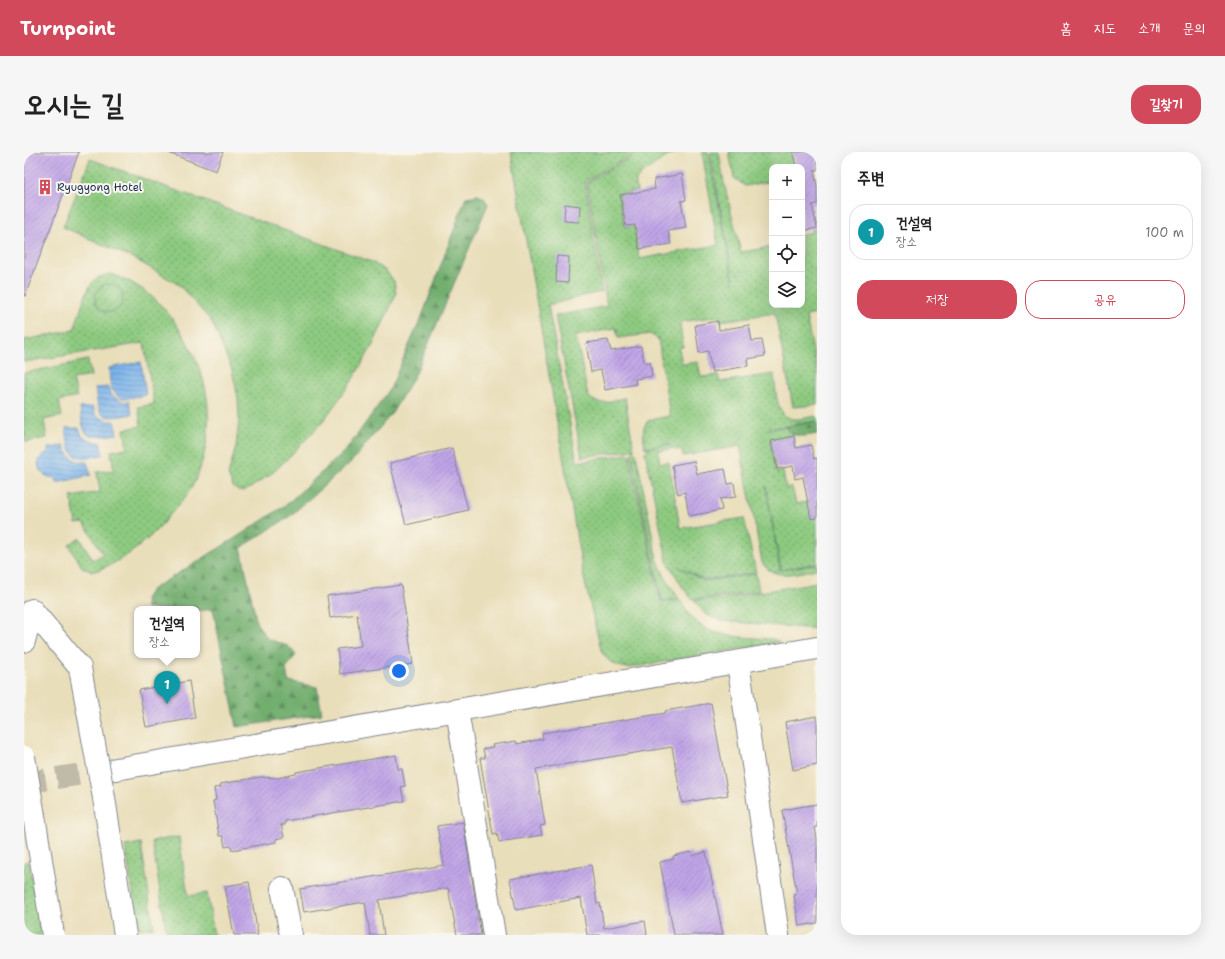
<!DOCTYPE html>
<html lang="ko">
<head>
<meta charset="utf-8">
<style>
  :root { --surface:#fff; --page:#f6f6f6; --text:#222; --muted:#767676; --line:#e0e0e0; --accent:#d1495b }
  body { margin:0; font-family:"Shantell Sans","Poor Story",sans-serif; background:var(--page); color:var(--text) }
  .controls { position:absolute; right:12px; top:12px; display:grid; overflow:hidden; border-radius:8px; box-shadow:0 4px 16px #0002 }
  .controls button { width:36px; height:36px; display:grid; place-items:center; padding:0; border:0; border-bottom:1px solid var(--line); background:var(--surface); color:var(--text); font:20px sans-serif }
  .you { position:absolute; left:375px; top:519px; width:14px; height:14px; margin:-10px; border:3px solid #fff; border-radius:50%; background:#1a73e8; box-shadow:0 0 0 6px #1a73e833 }
  .badge { display:grid; place-items:center; width:26px; height:26px; border-radius:50%; background:var(--accent); color:#fff; font-size:13px; font-weight:700 }
  .pin { position:absolute; translate:-50% -33px; filter:drop-shadow(0 1px 2px #0008) }
  .pin::after { content:''; position:absolute; top:21px; width:14px; height:12px; background:inherit; clip-path:polygon(0 0,100% 0,50% 100%) }
  .popup { position:absolute; left:110px; top:454px; width:66px; height:52px; box-sizing:border-box; display:grid; place-content:center; border-radius:8px; background:var(--surface); filter:drop-shadow(0 1px 3px #0005); font-size:13px; white-space:nowrap; color:var(--muted) }
  .popup b { font-size:15px; color:var(--text) }
  .popup::after { content:''; position:absolute; left:50%; top:100%; margin-left:-8px; border:8px solid transparent; border-top-color:var(--surface) }
  .list { margin:0; padding:0; list-style:none }
  h2 { display:flex; justify-content:space-between; align-items:center; height:52px; margin:0; padding:0 16px; font-size:17px }
  h2 small { font-size:13px; font-weight:400; color:var(--muted) }
  .list li { display:grid; grid-template-columns:26px 1fr auto; gap:12px; align-items:center; box-sizing:border-box; height:56px; margin:0 8px 8px; padding:0 8px; border:1px solid var(--line); border-radius:16px }
  .list b { display:block; font-size:15px; white-space:nowrap }
  .list p { margin:0; font-size:13px; white-space:nowrap; color:var(--muted) }
  .list em { font-size:13px; font-style:normal; color:var(--muted) }
  .actions { display:flex; gap:8px; padding:12px 16px }
  .actions a { flex:1; padding:9px 0; border:1px solid var(--accent); border-radius:16px; text-align:center; font-size:14px; color:var(--accent) }
  .actions .main { background:var(--accent); color:#fff }
  .icon { flex:none; width:22px; height:22px; fill:none; stroke:currentColor; stroke-width:2; stroke-linecap:round; stroke-linejoin:round }
  .map { position:relative; flex:none; width:793px; height:783px; overflow:hidden; border-radius:16px }
  header { display:flex; align-items:center; gap:24px; box-sizing:border-box; height:56px; padding:0 20px; background:var(--accent); color:#fff }
  header strong { font-size:19px }
  nav { display:flex; gap:22px; margin-inline-start:auto; font-size:14px }
  .intro { display:flex; align-items:center; justify-content:space-between; box-sizing:border-box; height:96px; padding:0 24px }
  h1 { margin:0; font-size:28px }
  .button { padding:10px 18px; border-radius:16px; background:var(--accent); color:#fff; font-size:14px; font-weight:700 }
  main { display:flex; gap:24px; padding:0 24px }
  aside { flex:1; background:var(--surface); border-radius:16px; box-shadow:0 4px 16px #0002 }
  .map>svg:first-child { display:block }
  .grass { fill:url(#grass-dots); stroke:#547c6f }
  .forest { fill:url(#forest-firs); stroke:#466e66 }
  .garden { fill:url(#garden-furrows); stroke:#547c6f }
  .water { fill:url(#water-rules); stroke:#4a70a4 }
  .building { fill:url(#building-hatch) }
  .lines { fill:none; stroke-linecap:round; stroke-linejoin:round }
  .minor-tunnel { stroke:#c0bba8; stroke-width:22; stroke-dasharray:22 11; stroke-linecap:butt }
  .minor-casing { stroke:#82868c; stroke-width:24 }
  .minor { stroke:#fff; stroke-width:22 }
  .minor-bridge-casing { stroke:#82868c; stroke-width:24; stroke-linecap:butt }
  .minor-bridge { stroke:#fff; stroke-width:22 }
  .labels { text-anchor:middle; dominant-baseline:central; stroke-width:4; stroke-linejoin:round; paint-order:stroke }
  .poi-label { font-size:11px; fill:#1b2f5e; stroke:#fbf7ec; text-anchor:start }
</style>
</head>
<body>
<header>
<strong>Turnpoint</strong>
<nav><a>홈</a><a>지도</a><a>소개</a><a>문의</a></nav>
</header>
<div class="intro"><h1>오시는 길</h1><a class="button">길찾기</a></div>
<main>
<div class="map">
<svg width="793" height="783" viewBox="0 0 793 783">
  <defs>
    <pattern id="grass-dots" width="8" height="8" patternUnits="userSpaceOnUse"><rect width="8" height="8" fill="#8eca80"/><path d="M2 2h.1M6 6h.1" fill="none" stroke="#73a46c" stroke-width="1.8" stroke-linecap="round"/></pattern>
    <pattern id="forest-firs" width="22" height="20" patternUnits="userSpaceOnUse"><rect width="22" height="20" fill="#72ae6e"/><path d="M5 1l3.5 6h-7zM16 11l3.5 6h-7z" fill="#5d8e5e"/></pattern>
    <pattern id="garden-furrows" width="10" height="10" patternUnits="userSpaceOnUse"><rect width="10" height="10" fill="#8eca80"/><path d="M-1 1l2-2M0 10L10 0M9 11l2-2" fill="none" stroke="#73a46c"/></pattern>
    <pattern id="water-rules" width="6" height="5" patternUnits="userSpaceOnUse"><rect width="6" height="5" fill="#79b2ea"/><path d="M0 2.5h6" fill="none" stroke="#6291c1"/></pattern>
    <pattern id="building-hatch" width="6" height="6" patternUnits="userSpaceOnUse"><rect width="6" height="6" fill="#c0a4e7"/><path d="M-1 1l2-2M0 6l6-6M5 7l2-2" fill="none" stroke="#9b86be"/></pattern>
  </defs>
  <rect width="100%" height="100%" fill="#fbf7ec"/>
  <filter id="ink" filterUnits="userSpaceOnUse"><feTurbulence type="fractalNoise" baseFrequency=".025" numOctaves="2"/><feDisplacementMap in="SourceGraphic" scale="8" xChannelSelector="R" yChannelSelector="G"/><feConvolveMatrix kernelMatrix="1 2 1 2 8 2 1 2 1" color-interpolation-filters="sRGB"/></filter>
  <filter id="wash" filterUnits="userSpaceOnUse"><feTurbulence type="fractalNoise" baseFrequency=".012" numOctaves="4" result="noise"/><feDisplacementMap in="SourceGraphic" scale="16" xChannelSelector="R" yChannelSelector="G"/><feGaussianBlur stdDeviation="0.9" result="paint"/><feColorMatrix in="noise" values="0 0 0 0 0 0 0 0 0 0 0 0 0 0 0 0 0 1.4 0 .05"/><feComposite in="paint" operator="in"/></filter>
  <g filter="url(#wash)">
    <rect width="100%" height="100%" fill="#e9deba"/>
    <!-- grass -->
    <path class="grass" d="M 487,0 L 613,0 L 561,29 L 578,140 C 559,143 542,149 524,153 L 553,310 L 605,302 L 637,450 L 656,448 C 662,459 670,470 681,476 C 695,485 732,486 749,487 L 755,490 L 604,516 C 591,514 583,510 577,498 L 559,422 Z
      M 616,0 L 651,0 C 643,5 614,21 612,29 C 611,32 613,36 613,39 L 595,42 L 601,75 L 610,74 L 615,107 L 694,93 L 678,0 L 684,0 L 710,131 L 686,0 L 695,0 L 700,31 L 717,100 L 748,95 L 748,153 L 778,153 L 778,82 L 788,80 L 788,78 L 793,77 L 793,162 L 782,164 L 793,219 L 793,253 L 769,255 L 751,161 L 696,169 L 695,164 L 656,170 L 659,195 L 655,196 L 658,212 L 674,210 L 677,225 L 694,223 L 696,230 L 750,222 C 752,236 751,263 768,267 C 775,268 785,265 793,264 L 793,269 L 744,277 L 760,275 L 771,283 L 746,288 L 752,320 L 759,319 L 762,336 L 768,335 L 772,352 L 793,348 L 793,411 L 757,418 L 742,335 L 756,418 L 793,412 L 793,417 C 775,420 749,430 738,410 L 716,294 L 659,304 L 657,297 L 651,298 L 650,296 L 634,299 L 636,311 L 645,310 L 656,376 L 720,366 L 732,421 L 680,428 L 655,415 L 680,429 L 732,422 L 735,439 L 703,444 L 668,447 L 659,436 L 643,409 L 621,300 L 624,299 L 624,296 L 646,292 L 621,296 C 620,285 616,276 625,268 L 646,264 L 634,187 L 626,182 L 594,186 L 592,176 L 552,184 L 564,244 C 577,257 586,247 601,246 L 610,298 L 558,305 L 531,164 L 583,154 L 563,30 Z
      M 705,0 L 767,0 L 770,15 L 748,15 L 748,29 L 721,34 L 710,26 Z
      M 66,7 L 348,110 L 362,119 L 370,129 L 372,142 L 349,193 L 326,232 L 296,273 L 251,319 L 226,336 L 220,339 L 215,339 L 209,335 L 204,323 L 212,295 L 215,269 L 214,246 L 208,218 L 188,170 L 155,133 L 111,107 L 39,75 Z
      M 87,122 C 119,132 142,154 159,183 C 181,220 190,255 181,298 C 178,310 175,322 169,333 C 163,345 148,360 139,371 C 121,392 95,412 68,420 L 58,415 L 45,393 L 56,386 L 69,408 L 79,402 L 60,371 L 52,372 L 47,345 L 76,340 L 73,320 L 90,318 L 87,299 L 103,296 L 100,277 L 117,274 L 114,255 L 130,252 L 120,191 L 0,210 L 0,188 L 50,178 C 54,167 62,137 69,130 C 74,125 80,123 87,122 Z
      M 64,208 L 67,224 L 49,227 L 53,245 L 35,249 L 38,264 L 20,268 L 23,286 L 2,290 L 0,278 L 0,221 Z
      M 612,301 L 633,407 L 641,425 L 655,447 L 638,449 L 607,302 Z
      M 793,430 L 793,477 L 697,469 L 681,462 L 670,448 L 703,446 Z
      M 155,685 L 164,744 L 183,741 L 190,783 L 143,783 L 128,689 Z
      M 117,691 L 130,775 L 115,777 L 101,694 Z
      M 0,710 L 5,710 L 17,783 L 0,783 Z"/>
    <!-- forest -->
    <path class="forest" d="M 454,43 L 460,46 L 464,52 L 392,221 L 368,261 L 328,309 L 266,364 L 217,396 L 233,472 L 244,487 L 264,494 L 272,503 L 262,516 L 264,529 L 293,535 L 298,562 L 213,575 L 189,457 L 173,459 L 173,457 L 122,457 L 121,447 L 127,438 L 213,385 L 263,352 L 322,298 L 366,237 L 400,159 L 442,45 Z
      M 793,269 L 793,282 C 777,285 773,286 760,275 Z"/>
    <!-- garden -->
    <path class="garden" d="M71 146a14 14 0 1 1 28 0a14 14 0 1 1-28 0Z"/>
    <!-- water -->
    <path class="water" d="M 117,210 L 122,243 L 98,247 C 85,239 86,230 85,216 Z
      M 84,235 L 88,244 L 99,250 L 105,249 L 108,262 C 77,268 75,268 71,236 Z
      M 69,255 L 72,264 L 84,269 L 90,269 L 93,282 C 62,287 60,288 56,256 Z
      M 42,276 L 55,276 L 58,284 L 70,290 L 76,290 L 79,303 C 48,308 46,308 42,276 Z
      M 40,294 C 44,305 50,310 63,310 L 67,323 L 33,331 L 32,326 C 14,326 7,308 24,300 L 24,296 Z"/>
    <g id="blocks">
      <!-- building -->
      <path class="building" d="M 0,0 L 55,0 L 1,144 L 0,144 Z
        M 145,0 L 199,0 L 192,19 L 145,1 Z
        M 769,0 L 793,0 L 793,18 L 790,18 L 793,34 L 793,52 L 788,53 L 793,76 L 778,79 L 778,15 L 772,15 Z
        M 658,22 L 662,48 L 657,49 L 662,76 L 644,79 L 647,92 L 615,97 L 611,73 L 602,74 L 596,43 L 631,37 L 630,27 Z
        M 541,52 L 556,54 L 555,70 L 540,69 Z
        M 533,104 L 545,105 L 544,131 L 532,130 Z
        M 694,169 L 695,178 L 725,173 L 728,189 L 738,188 L 741,204 L 723,207 L 724,214 L 688,220 L 684,199 L 675,201 L 671,173 Z
        M 584,188 L 587,199 L 617,194 L 620,210 L 626,210 L 628,224 L 611,227 L 612,232 L 581,238 L 577,218 L 567,220 L 562,191 Z
        M 770,284 L 772,296 L 787,293 L 790,307 L 793,306 L 793,366 L 787,367 L 779,325 L 771,327 L 769,314 L 753,317 L 747,289 Z
        M 428,296 L 444,358 L 382,373 L 366,311 Z
        M 670,309 L 673,322 L 701,317 L 704,332 L 710,331 L 712,345 L 696,347 L 698,358 L 665,364 L 661,340 L 654,342 L 648,313 Z
        M 377,433 L 389,512 L 316,522 L 313,497 L 337,494 L 333,462 L 306,466 L 303,444 Z
        M 165,529 L 171,566 L 122,575 L 115,538 Z
        M 687,551 L 704,643 L 658,651 L 648,595 L 512,617 L 521,673 L 516,674 L 518,683 L 475,690 L 473,681 L 469,682 L 456,606 L 461,606 L 459,597 L 469,595 L 468,593 L 492,589 L 493,592 L 519,587 L 518,581 L 642,561 L 641,559 Z
        M 793,564 L 793,613 L 769,618 L 761,570 Z
        M 372,603 L 374,617 L 378,617 L 381,634 L 377,635 L 380,649 L 261,669 L 261,673 L 257,673 L 260,685 L 252,687 L 252,690 L 208,698 L 207,694 L 201,695 L 199,684 L 195,684 L 189,649 L 192,648 L 190,636 L 197,635 L 196,632 L 236,625 L 253,626 L 272,622 L 272,620 Z
        M 793,652 L 793,675 L 791,675 L 793,687 L 793,771 L 775,774 L 770,743 L 773,742 L 758,658 Z
        M 439,670 L 457,783 L 433,783 L 424,736 L 355,748 L 360,783 L 346,783 L 341,750 L 280,760 L 276,737 L 420,713 L 413,674 Z
        M 667,700 L 668,704 L 682,700 L 699,783 L 650,783 L 636,710 L 650,707 L 649,704 Z
        M 567,713 L 573,752 L 576,751 L 580,776 L 621,769 L 623,783 L 563,783 L 557,746 L 492,758 L 486,727 Z
        M 225,730 L 234,783 L 210,783 L 201,734 Z"/>
    </g>
  </g>
  <g filter="url(#ink)">
    <use href="#blocks" fill-opacity="0" stroke="#82868c" stroke-width="1"/>
    <g class="lines">
      <!-- minor-tunnel -->
      <path class="minor-tunnel" d="M 0,631 L 92,617"/>
      <defs>
        <path id="minor" d="M 8,458 L 56,516
          M 0,489 L 8,458
          M 714,510 L 754,783
          M 433,558 L 470,783
          M 92,617 L 793,496
          M 80,646 L 101,783
          M 10,664 L 29,783
          M 258,736 L 267,783"/>
      </defs>
      <!-- minor casing -->
      <use href="#minor" class="minor-casing"/>
      <!-- minor -->
      <use href="#minor" class="minor"/>
      <defs>
        <path id="minor-bridge" d="M 56,516 L 80,646
          M 0,605 L 10,664"/>
      </defs>
      <!-- minor-bridge casing -->
      <use href="#minor-bridge" class="minor-bridge-casing"/>
      <!-- minor-bridge -->
      <use href="#minor-bridge" class="minor-bridge"/>
    </g>
  </g>
  <!-- icons -->
  <defs>
    <symbol id="building-bare" viewBox="-9 -9 18 18"><path d="M-4-6H4V6H1V3H-1V6H-4ZM-2.5-4.3h1.7v1.8h-1.7ZM.8-4.3h1.7v1.8H.8ZM-2.5-1h1.7V.8h-1.7ZM.8-1h1.7V.8H.8Z" fill="#d1495b" stroke="#fbf7ec" stroke-width="2.5" paint-order="stroke"/></symbol>
  </defs>
  <g fill-rule="evenodd">
    <use href="#building-bare" x="10" y="24" width="22" height="22"/>
  </g>
  <g class="labels">
    <!-- poi labels -->
    <g class="poi-label">
      <text x="33" y="35">Ryugyong Hotel</text>
    </g>
  </g>
</svg>
<div class="controls">
<button>+</button>
<button>−</button>
<button><svg class="icon" aria-label="locate" viewBox="0 0 24 24"><circle cx="12" cy="12" r="6"/><path d="M12 2v4M12 18v4M2 12h4M18 12h4"/></svg></button>
<button><svg class="icon" aria-label="layers" viewBox="0 0 24 24"><path d="M12 4l9 5-9 5-9-5zM3 14l9 5 9-5"/></svg></button>
</div>
<div class="you"></div>
<div class="pin badge" style="left:143px;top:552px;background:#0f9aa8">1</div>
<div class="popup"><b>건설역</b>장소</div>
</div>
<aside>
<h2>주변<small></small></h2>
<ul class="list">
<li><span class="badge" style="background:#0f9aa8">1</span><div><b>건설역</b><p>장소</p></div><em>100 m</em></li>
</ul>
<div class="actions"><a class="main">저장</a><a>공유</a></div>
</aside>
</main>
</body>
</html>
